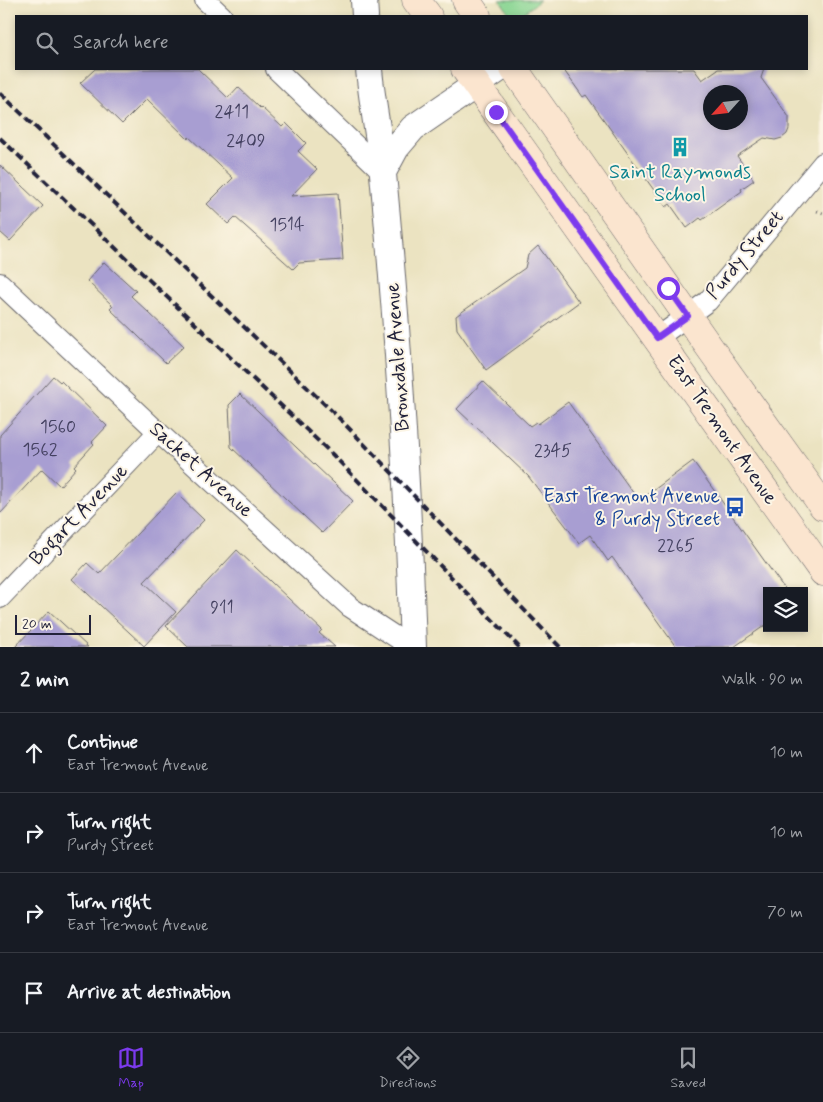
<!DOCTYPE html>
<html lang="en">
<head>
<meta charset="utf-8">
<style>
  :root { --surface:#171b24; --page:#20242c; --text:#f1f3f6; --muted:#9ea1a6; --line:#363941; --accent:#7c3aed }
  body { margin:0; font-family:Mynerve,sans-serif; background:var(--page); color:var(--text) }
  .controls { position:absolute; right:15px; bottom:15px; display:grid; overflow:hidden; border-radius:0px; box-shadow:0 2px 8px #0003 }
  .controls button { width:45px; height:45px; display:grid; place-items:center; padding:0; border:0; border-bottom:1px solid var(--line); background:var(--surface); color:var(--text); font:25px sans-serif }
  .compass { position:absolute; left:703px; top:85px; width:45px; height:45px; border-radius:50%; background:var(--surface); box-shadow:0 2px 8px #0003; rotate:243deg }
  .scale { position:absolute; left:15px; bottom:12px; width:76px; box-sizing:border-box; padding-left:5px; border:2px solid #22223b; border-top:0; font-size:14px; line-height:18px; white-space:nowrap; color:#22223b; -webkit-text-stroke:4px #fcf5e5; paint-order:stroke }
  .stop { position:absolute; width:15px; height:15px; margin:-11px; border:4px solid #7c3aed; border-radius:50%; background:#fff }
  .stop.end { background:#7c3aed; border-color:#fff; box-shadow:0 1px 5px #0008 }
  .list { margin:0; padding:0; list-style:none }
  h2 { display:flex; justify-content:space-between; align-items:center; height:65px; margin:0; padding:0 20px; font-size:21px }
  h2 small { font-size:16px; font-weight:400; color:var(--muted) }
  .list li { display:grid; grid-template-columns:32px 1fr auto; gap:15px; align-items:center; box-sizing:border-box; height:80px; padding:0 20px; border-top:1px solid var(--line) }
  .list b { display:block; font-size:19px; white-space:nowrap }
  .list p { margin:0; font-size:16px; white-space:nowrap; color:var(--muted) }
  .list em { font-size:16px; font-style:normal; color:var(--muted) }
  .icon { flex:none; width:28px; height:28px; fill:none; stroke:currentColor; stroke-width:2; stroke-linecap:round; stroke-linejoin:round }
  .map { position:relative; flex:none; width:823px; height:647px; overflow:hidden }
  .search { position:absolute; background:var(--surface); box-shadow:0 2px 8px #0003; left:15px; right:15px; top:15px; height:55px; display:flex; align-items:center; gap:12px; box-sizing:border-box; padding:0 18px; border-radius:0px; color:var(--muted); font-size:19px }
  .sheet { height:385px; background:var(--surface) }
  nav { display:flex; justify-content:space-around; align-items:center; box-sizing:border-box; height:70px; border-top:1px solid var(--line); background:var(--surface); font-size:14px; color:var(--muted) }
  nav a { display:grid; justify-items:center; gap:2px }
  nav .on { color:var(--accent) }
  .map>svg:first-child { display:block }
  .green { fill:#89d593; stroke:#567c67 }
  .building { fill:#a89ed2; fill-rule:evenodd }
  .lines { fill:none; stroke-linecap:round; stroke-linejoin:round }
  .minor-casing { stroke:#68666a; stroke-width:22 }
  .tertiary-casing { stroke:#68666a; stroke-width:28 }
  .secondary-casing { stroke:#68666a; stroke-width:29 }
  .path { stroke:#68666a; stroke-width:3; stroke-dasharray:1 4; stroke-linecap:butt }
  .minor { stroke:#fff; stroke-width:20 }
  .tertiary { stroke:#fff; stroke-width:26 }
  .secondary { stroke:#fbe5cf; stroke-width:28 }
  .rail { stroke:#22223b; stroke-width:4; stroke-dasharray:8 4; stroke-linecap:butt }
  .route { stroke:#7c3aed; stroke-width:6 }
  .labels { text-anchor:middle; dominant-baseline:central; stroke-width:4; stroke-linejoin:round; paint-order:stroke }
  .number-label { font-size:18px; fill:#444161 }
  .culture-label { font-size:20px; fill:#0d838f; stroke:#fcf5e5 }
  .street-label { font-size:20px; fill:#22223b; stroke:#fcf5e5 }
  .transit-label { font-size:20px; fill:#164399; stroke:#fcf5e5; text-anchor:end }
</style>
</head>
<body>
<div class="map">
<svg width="823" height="647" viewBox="0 0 823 647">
  <rect width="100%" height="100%" fill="#fcf5e5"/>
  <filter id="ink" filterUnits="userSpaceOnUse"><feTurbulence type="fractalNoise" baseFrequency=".02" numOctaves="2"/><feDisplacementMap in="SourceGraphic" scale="10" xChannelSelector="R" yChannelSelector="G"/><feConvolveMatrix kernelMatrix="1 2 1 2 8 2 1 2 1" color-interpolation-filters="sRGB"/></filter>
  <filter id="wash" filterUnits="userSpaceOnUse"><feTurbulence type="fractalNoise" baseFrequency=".0096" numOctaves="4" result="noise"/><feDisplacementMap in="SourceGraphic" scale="20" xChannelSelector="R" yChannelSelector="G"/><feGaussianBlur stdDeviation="1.12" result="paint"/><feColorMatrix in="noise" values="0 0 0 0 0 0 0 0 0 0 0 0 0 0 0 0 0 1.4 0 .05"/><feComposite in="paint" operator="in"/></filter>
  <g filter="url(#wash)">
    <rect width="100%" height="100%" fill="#ebe3c1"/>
    <!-- green -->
    <path class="green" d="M 500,0 L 540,0 L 520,16 L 511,16 Z"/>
    <g id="blocks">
      <!-- building -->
      <path class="building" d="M 95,69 L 198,69 L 228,98 L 238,87 L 260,108 L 261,107 L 282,127 L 286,123 L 306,143 L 298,151 L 317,169 L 291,196 L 338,193 L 343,260 L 299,263 L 293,269 L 235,217 L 228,224 L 207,204 L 233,178 L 189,137 L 188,139 L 147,99 L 122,124 L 80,83 Z
        M 563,69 L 694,69 L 702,80 L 718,69 L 764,69 L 761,78 L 789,117 L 789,129 L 787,134 L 782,138 L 775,140 L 764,138 L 737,156 L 754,180 L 741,189 L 742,191 L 702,220 L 700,218 L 687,228 L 670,204 L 666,207 L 586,95 L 583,97 ZM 710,92 L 740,92 L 740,122 L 710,122 Z
        M 0,165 L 43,206 L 10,241 L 0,232 Z
        M 538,246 L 579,302 L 486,370 L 457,329 L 456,316 L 525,268 L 528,255 Z
        M 104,262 L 136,291 L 131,296 L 184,346 L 166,363 L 110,309 L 113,306 L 87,281 Z
        M 53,376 L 60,382 L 61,381 L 107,426 L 92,442 L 94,444 L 74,466 L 76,468 L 60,486 L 42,469 L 0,514 L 0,435 Z
        M 483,381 L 530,426 L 536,422 L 538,424 L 568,402 L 639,501 L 693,461 L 786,591 L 767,591 L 767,624 L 734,647 L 676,647 L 612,557 L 608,561 L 590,535 L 579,543 L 528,476 L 457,409 Z
        M 240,394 L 353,501 L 322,533 L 231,447 L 229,405 Z
        M 176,493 L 204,520 L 144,582 L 176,612 L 144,646 L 72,579 L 87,563 L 99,574 Z
        M 237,550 L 322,630 L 319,633 L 335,647 L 188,647 L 166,626 Z
        M 49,611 L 88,647 L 15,647 Z"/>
    </g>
  </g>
  <g filter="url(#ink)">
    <use href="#blocks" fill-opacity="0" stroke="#68666a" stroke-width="1"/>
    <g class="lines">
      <defs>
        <path id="minor" d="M 205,0 L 222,16
          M 276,69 L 383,172
          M 0,283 L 158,432 L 350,607 L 411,647
          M 657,338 L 708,301 L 823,163
          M 0,598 L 158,432"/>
        <path id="tertiary" d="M 364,0 L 365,16
          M 369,69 C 372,104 380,139 383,174 C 398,331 408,489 413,647
          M 383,172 L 396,148 L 413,128 L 499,69"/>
        <path id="secondary" d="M 416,0 L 428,16
          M 466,0 L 477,16
          M 465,69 L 823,572
          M 514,69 L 712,351 L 823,506"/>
      </defs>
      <!-- minor casing -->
      <use href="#minor" class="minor-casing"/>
      <!-- tertiary casing -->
      <use href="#tertiary" class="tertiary-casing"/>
      <!-- secondary casing -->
      <use href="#secondary" class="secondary-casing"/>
      <!-- path -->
      <path class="path" d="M 817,211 L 823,213"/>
      <!-- minor -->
      <use href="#minor" class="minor"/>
      <!-- tertiary -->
      <use href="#tertiary" class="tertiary"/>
      <!-- secondary -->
      <use href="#secondary" class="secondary"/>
      <!-- rail -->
      <path class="rail" d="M 0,93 L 337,416 L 560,647
        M 0,138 L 333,455 L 519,647"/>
    </g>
  </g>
  <g class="lines" filter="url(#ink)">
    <!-- route -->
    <path class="route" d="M 496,112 L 657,338 L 688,316 L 668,288"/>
  </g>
  <!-- icons -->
  <defs>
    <symbol id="building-bare" viewBox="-9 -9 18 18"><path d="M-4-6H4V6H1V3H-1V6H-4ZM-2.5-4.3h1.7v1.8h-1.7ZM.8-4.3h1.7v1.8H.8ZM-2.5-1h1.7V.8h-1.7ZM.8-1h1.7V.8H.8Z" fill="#0f9aa8" stroke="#fcf5e5" stroke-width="2.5" paint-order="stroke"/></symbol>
    <symbol id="bus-bare" viewBox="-9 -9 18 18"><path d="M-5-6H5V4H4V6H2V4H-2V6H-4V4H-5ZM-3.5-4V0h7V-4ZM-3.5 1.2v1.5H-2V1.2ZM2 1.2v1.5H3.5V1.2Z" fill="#1a4fb4" stroke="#fcf5e5" stroke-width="2.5" paint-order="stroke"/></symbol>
  </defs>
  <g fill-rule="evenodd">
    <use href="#building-bare" x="666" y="133" width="28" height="28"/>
    <use href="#bus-bare" x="721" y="493" width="28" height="28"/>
  </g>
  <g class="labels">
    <!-- number labels -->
    <g class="number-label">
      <text x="232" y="112">2411</text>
      <text x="246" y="141">2409</text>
      <text x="287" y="225">1514</text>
      <text x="58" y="427">1560</text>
      <text x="40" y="450">1562</text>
      <text x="553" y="451">2345</text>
      <text x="676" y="546">2265</text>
      <text x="222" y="608">911</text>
    </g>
    <!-- culture labels -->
    <g class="culture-label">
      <text x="680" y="172">Saint Raymonds<tspan x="680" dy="23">School</tspan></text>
    </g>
    <!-- street labels -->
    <g class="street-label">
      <text transform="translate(745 255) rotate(-50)">Purdy Street</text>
      <text transform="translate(398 357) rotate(-94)">Bronxdale Avenue</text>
      <text transform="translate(722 430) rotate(55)">East Tremont Avenue</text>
      <text transform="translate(201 470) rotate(42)">Sacket Avenue</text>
      <text transform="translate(79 515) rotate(-46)">Bogart Avenue</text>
    </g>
    <!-- transit labels -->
    <g class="transit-label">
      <text x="720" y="496">East Tremont Avenue<tspan x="720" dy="23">&amp; Purdy Street</tspan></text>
    </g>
  </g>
</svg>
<div class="controls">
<button><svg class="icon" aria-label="layers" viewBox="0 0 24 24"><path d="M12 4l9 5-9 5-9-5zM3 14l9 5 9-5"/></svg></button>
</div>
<svg class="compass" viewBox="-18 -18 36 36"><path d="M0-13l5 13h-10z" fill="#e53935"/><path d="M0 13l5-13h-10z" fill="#9ea1a6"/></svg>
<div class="scale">20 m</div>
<div class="stop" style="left:668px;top:288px"></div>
<div class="stop end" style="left:496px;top:112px"></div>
<div class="search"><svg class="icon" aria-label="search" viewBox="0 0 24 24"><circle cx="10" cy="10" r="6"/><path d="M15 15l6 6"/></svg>Search here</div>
</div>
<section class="sheet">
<h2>2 min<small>Walk · 90 m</small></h2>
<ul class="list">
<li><svg class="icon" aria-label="ahead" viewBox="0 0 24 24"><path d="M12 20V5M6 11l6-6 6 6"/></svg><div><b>Continue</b><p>East Tremont Avenue</p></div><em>10 m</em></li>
<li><svg class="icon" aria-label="right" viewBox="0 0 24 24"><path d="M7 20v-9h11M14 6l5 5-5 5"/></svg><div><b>Turn right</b><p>Purdy Street</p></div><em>10 m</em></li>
<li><svg class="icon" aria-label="right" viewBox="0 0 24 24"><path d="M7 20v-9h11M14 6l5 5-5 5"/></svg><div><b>Turn right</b><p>East Tremont Avenue</p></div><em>70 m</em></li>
<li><svg class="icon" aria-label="arrive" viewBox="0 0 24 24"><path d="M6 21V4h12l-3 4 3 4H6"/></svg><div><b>Arrive at destination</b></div></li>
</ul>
</section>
<nav>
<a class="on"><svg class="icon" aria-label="map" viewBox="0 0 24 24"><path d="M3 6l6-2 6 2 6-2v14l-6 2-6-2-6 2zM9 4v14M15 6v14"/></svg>Map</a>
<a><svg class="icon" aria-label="directions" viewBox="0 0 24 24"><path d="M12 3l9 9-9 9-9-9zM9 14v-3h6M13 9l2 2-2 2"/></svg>Directions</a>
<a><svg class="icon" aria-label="saved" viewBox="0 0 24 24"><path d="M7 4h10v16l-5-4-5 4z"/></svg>Saved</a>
</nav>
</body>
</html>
